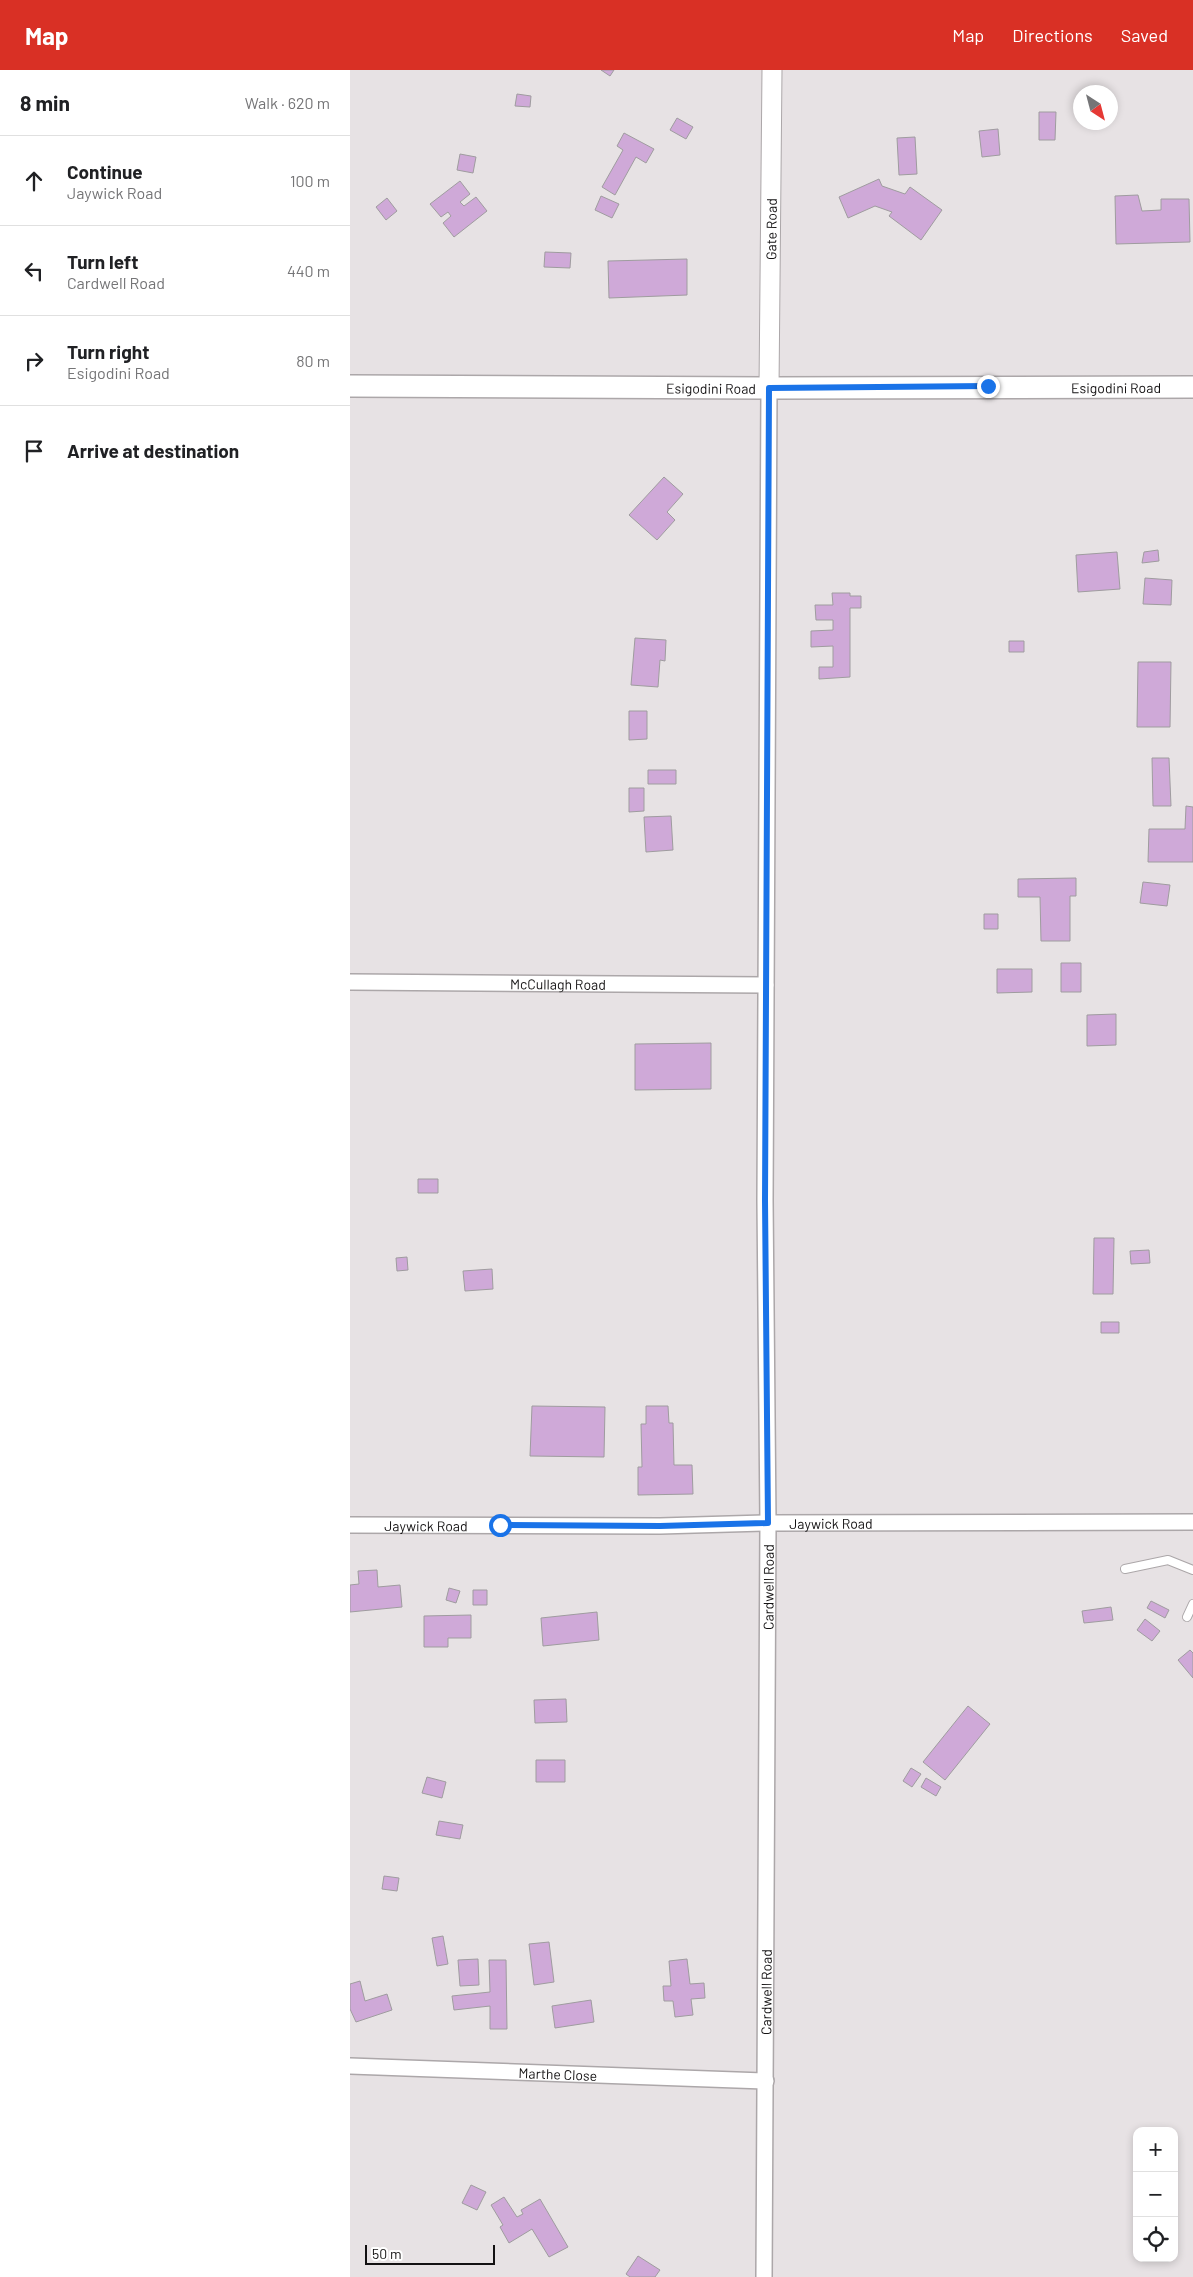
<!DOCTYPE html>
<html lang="en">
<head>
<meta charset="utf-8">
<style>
  :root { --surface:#fff; --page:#f6f6f6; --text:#202124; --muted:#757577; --line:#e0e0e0; --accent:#d93025 }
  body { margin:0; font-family:Barlow,sans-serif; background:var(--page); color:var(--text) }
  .controls { position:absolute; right:15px; bottom:15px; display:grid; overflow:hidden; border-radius:10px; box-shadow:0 2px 8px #0003 }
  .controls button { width:45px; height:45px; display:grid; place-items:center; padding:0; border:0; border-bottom:1px solid var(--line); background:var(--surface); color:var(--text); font:25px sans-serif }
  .compass { position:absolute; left:723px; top:15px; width:45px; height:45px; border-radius:50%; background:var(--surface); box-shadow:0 2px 8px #0003; rotate:144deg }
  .scale { position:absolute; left:15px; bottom:12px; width:130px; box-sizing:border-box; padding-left:5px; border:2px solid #131112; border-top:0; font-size:14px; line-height:18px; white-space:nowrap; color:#131112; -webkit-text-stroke:4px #fff; paint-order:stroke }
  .stop { position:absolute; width:15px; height:15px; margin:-11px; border:4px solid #1a73e8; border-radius:50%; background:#fff }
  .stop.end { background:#1a73e8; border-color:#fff; box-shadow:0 1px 5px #0008 }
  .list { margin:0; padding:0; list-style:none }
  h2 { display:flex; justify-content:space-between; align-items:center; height:65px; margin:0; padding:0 20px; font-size:21px }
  h2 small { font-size:16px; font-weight:400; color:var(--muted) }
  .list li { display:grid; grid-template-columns:32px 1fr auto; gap:15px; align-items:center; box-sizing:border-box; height:90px; padding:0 20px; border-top:1px solid var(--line) }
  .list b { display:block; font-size:19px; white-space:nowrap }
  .list p { margin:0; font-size:16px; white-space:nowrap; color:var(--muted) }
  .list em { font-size:16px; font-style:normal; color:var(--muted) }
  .icon { flex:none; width:28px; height:28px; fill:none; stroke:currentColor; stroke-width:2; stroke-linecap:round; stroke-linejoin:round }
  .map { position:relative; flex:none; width:843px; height:2207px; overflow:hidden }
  header { display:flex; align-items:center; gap:30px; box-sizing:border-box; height:70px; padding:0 25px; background:var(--accent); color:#fff }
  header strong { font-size:24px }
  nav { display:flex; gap:28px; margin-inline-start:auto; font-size:18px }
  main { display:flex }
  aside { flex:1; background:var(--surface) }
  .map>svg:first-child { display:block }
  .building { fill:#cfa9d8; stroke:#9f9c9f }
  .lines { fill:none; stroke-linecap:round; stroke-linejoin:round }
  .service-casing { stroke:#aca7a9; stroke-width:10 }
  .minor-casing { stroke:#aca7a9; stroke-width:18 }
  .tertiary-casing { stroke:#aca7a9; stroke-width:21 }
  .secondary-casing { stroke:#aca7a9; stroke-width:24 }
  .service { stroke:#fff; stroke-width:8 }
  .minor { stroke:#fff; stroke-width:15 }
  .tertiary { stroke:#fff; stroke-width:19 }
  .secondary { stroke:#fff; stroke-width:21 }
  .route { stroke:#1a73e8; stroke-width:6 }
  .labels { text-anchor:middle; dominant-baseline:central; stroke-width:4.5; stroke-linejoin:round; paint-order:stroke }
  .street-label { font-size:14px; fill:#131112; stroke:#fff }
</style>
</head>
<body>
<header>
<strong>Map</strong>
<nav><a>Map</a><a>Directions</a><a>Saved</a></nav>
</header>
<main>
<aside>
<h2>8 min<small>Walk · 620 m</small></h2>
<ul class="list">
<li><svg class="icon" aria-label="ahead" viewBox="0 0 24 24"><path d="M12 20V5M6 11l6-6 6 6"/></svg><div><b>Continue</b><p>Jaywick Road</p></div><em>100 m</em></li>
<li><svg class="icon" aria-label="left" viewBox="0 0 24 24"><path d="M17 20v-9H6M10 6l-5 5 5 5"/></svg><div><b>Turn left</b><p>Cardwell Road</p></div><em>440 m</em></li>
<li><svg class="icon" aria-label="right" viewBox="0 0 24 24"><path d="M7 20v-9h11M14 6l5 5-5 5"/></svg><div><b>Turn right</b><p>Esigodini Road</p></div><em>80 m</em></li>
<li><svg class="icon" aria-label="arrive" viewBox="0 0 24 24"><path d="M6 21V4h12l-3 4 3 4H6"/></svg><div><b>Arrive at destination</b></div></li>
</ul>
</aside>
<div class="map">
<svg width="843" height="2207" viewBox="0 0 843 2207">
  <rect width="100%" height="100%" fill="#e7e2e4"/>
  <!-- building -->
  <path class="building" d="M 251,0 L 264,0 L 260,6 Z
    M 167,24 L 181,26 L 180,37 L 165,36 Z
    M 689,42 L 706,42 L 705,70 L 689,70 Z
    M 327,48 L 343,57 L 336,69 L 320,60 Z
    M 648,59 L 650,85 L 632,87 L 629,61 Z
    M 274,63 L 304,79 L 296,93 L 286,87 L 265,125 L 252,117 L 273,80 L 267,76 Z
    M 565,67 L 567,104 L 549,105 L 547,68 Z
    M 110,84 L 126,87 L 123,103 L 107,100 Z
    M 529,109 L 532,116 L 555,124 L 560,117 L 592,140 L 571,170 L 539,146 L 542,142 L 525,136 L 498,148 L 489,127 Z
    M 110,111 L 120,124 L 110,132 L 114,136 L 126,127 L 137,141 L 104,167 L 93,153 L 101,146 L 98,142 L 91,147 L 80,134 Z
    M 788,125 L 792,141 L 811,140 L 811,129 L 839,129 L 840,172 L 766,174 L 765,126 Z
    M 251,126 L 269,134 L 262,148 L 245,140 Z
    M 37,128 L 47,141 L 36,150 L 26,137 Z
    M 195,182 L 221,183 L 220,198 L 194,197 Z
    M 337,189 L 337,225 L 259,228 L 258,191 Z
    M 314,407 L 333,424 L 317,442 L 325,450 L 307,470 L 279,445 Z
    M 808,480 L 809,491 L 792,493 L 794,482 Z
    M 767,482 L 770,519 L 728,522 L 726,485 Z
    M 795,508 L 822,510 L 821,535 L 793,534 Z
    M 482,523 L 500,523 L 500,526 L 511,526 L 511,538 L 500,538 L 500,607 L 469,609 L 469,597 L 483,597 L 483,576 L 461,577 L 461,561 L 483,560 L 483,550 L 466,550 L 465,535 L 483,535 Z
    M 285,568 L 316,570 L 315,591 L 310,590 L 308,617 L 281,615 Z
    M 659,571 L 674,571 L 674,582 L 659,582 Z
    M 788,592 L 821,592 L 820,657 L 787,657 Z
    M 279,641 L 297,641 L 297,669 L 279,670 Z
    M 802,688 L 819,688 L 821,736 L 803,736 Z
    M 298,700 L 326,700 L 326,714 L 298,714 Z
    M 279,718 L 294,718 L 294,741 L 279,742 Z
    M 836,736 L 843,737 L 843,792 L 798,792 L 799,759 L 835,759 Z
    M 321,746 L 323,780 L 296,782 L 294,747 Z
    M 726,808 L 726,826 L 720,826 L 720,871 L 691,871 L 690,827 L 668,827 L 668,809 Z
    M 793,812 L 820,815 L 817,836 L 790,833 Z
    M 634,844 L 648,844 L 648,859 L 634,859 Z
    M 711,893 L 731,893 L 731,922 L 711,922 Z
    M 647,899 L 682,899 L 682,922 L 647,923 Z
    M 766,944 L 766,975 L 737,976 L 737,945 Z
    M 361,973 L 361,1019 L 285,1020 L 285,974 Z
    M 68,1109 L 88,1109 L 88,1123 L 68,1123 Z
    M 744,1168 L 764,1168 L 763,1224 L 743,1224 Z
    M 799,1180 L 800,1193 L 781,1194 L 780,1181 Z
    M 57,1187 L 58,1200 L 47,1201 L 46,1188 Z
    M 142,1199 L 143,1219 L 115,1221 L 113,1201 Z
    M 751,1252 L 769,1252 L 769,1263 L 751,1263 Z
    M 182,1336 L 255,1337 L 254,1387 L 180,1386 Z
    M 296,1336 L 318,1336 L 319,1353 L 323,1353 L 324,1395 L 342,1395 L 343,1424 L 288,1425 L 288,1397 L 292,1397 L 291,1354 L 296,1354 Z
    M 27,1500 L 28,1517 L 50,1515 L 52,1537 L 0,1542 L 0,1515 L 9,1514 L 8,1501 Z
    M 99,1518 L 110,1521 L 106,1533 L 96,1530 Z
    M 123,1520 L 137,1520 L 137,1535 L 123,1535 Z
    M 801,1531 L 819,1540 L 815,1548 L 797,1538 Z
    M 761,1537 L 763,1550 L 734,1553 L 732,1541 Z
    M 247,1542 L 249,1570 L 193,1576 L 191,1548 Z
    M 121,1545 L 121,1568 L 98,1568 L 98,1577 L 74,1577 L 74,1546 Z
    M 795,1549 L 810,1561 L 802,1571 L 787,1560 Z
    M 840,1580 L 843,1583 L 843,1608 L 828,1590 Z
    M 216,1629 L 217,1652 L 185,1653 L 184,1630 Z
    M 618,1636 L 640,1654 L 595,1710 L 573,1692 Z
    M 186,1690 L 215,1690 L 215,1712 L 186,1712 Z
    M 561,1698 L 571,1704 L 562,1717 L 553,1711 Z
    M 77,1707 L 96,1712 L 92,1728 L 72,1723 Z
    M 576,1708 L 591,1717 L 586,1726 L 571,1717 Z
    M 89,1751 L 113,1755 L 110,1769 L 86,1765 Z
    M 34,1806 L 49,1808 L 47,1821 L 32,1819 Z
    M 93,1866 L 98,1894 L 87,1896 L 82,1868 Z
    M 199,1872 L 204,1912 L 184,1915 L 179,1874 Z
    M 128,1889 L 129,1915 L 110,1916 L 108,1890 Z
    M 337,1889 L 340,1914 L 354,1913 L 355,1928 L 341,1929 L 343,1945 L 325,1947 L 323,1931 L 314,1931 L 313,1916 L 321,1916 L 319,1891 Z
    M 139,1890 L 156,1890 L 157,1959 L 140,1959 L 140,1936 L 104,1940 L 102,1926 L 140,1922 Z
    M 10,1911 L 15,1931 L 37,1924 L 42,1940 L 6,1952 L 0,1939 L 0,1914 Z
    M 241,1930 L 244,1952 L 205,1958 L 202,1936 Z
    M 121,2115 L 136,2122 L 127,2140 L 112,2133 Z
    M 154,2127 L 167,2147 L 173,2144 L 171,2140 L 190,2129 L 218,2177 L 199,2187 L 182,2159 L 159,2173 L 150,2157 L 153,2155 L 141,2135 Z
    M 288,2186 L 310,2200 L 305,2207 L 280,2207 L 276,2204 Z"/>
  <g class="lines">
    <defs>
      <path id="service" d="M 775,1499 L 818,1490 L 843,1500
        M 837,1547 L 843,1534"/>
      <g id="minor">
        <path id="s1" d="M 0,912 L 416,915"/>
        <path id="s2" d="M 0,1455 L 310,1456 L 418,1453 L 843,1452"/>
        <path id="s3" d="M 0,1996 L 416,2011"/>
        <path id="s4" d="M 414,2207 L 418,1453 L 415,1130 L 419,318"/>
      </g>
      <g id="tertiary">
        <path id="s5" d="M 419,318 L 422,0"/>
      </g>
      <g id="secondary">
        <path id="s6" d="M 0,316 L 419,318 L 843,317"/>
      </g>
    </defs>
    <!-- service casing -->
    <use href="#service" class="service-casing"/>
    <!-- minor casing -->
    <use href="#minor" class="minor-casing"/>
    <!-- tertiary casing -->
    <use href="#tertiary" class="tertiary-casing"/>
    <!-- secondary casing -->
    <use href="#secondary" class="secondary-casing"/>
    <!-- service -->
    <use href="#service" class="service"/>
    <!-- minor -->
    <use href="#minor" class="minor"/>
    <!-- tertiary -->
    <use href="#tertiary" class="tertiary"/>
    <!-- secondary -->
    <use href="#secondary" class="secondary"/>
  </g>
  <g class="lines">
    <!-- route -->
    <path class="route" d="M 150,1455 L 310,1456 L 418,1453 L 415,1130 L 419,318 L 638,316"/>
  </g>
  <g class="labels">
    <!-- street labels -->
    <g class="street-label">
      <text stroke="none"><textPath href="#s5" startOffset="159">Gate Road</textPath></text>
      <text stroke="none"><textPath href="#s6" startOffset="766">Esigodini Road</textPath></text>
      <text stroke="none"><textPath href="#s6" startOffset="361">Esigodini Road</textPath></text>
      <text stroke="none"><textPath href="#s1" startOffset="208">McCullagh Road</textPath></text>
      <text stroke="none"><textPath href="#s2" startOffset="481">Jaywick Road</textPath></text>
      <text stroke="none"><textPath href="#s2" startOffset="76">Jaywick Road</textPath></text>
      <text stroke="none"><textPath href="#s4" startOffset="690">Cardwell Road</textPath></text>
      <text stroke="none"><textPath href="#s4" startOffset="285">Cardwell Road</textPath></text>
      <text stroke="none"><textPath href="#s3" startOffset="208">Marthe Close</textPath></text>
    </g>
  </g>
</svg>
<div class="controls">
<button>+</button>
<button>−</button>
<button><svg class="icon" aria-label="locate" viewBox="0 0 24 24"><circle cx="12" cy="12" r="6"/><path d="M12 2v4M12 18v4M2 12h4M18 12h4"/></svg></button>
</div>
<svg class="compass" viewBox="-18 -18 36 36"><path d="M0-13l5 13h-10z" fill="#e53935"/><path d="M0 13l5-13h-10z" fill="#757577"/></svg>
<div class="scale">50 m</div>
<div class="stop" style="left:150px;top:1455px"></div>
<div class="stop end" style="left:638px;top:316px"></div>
</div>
</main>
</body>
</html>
